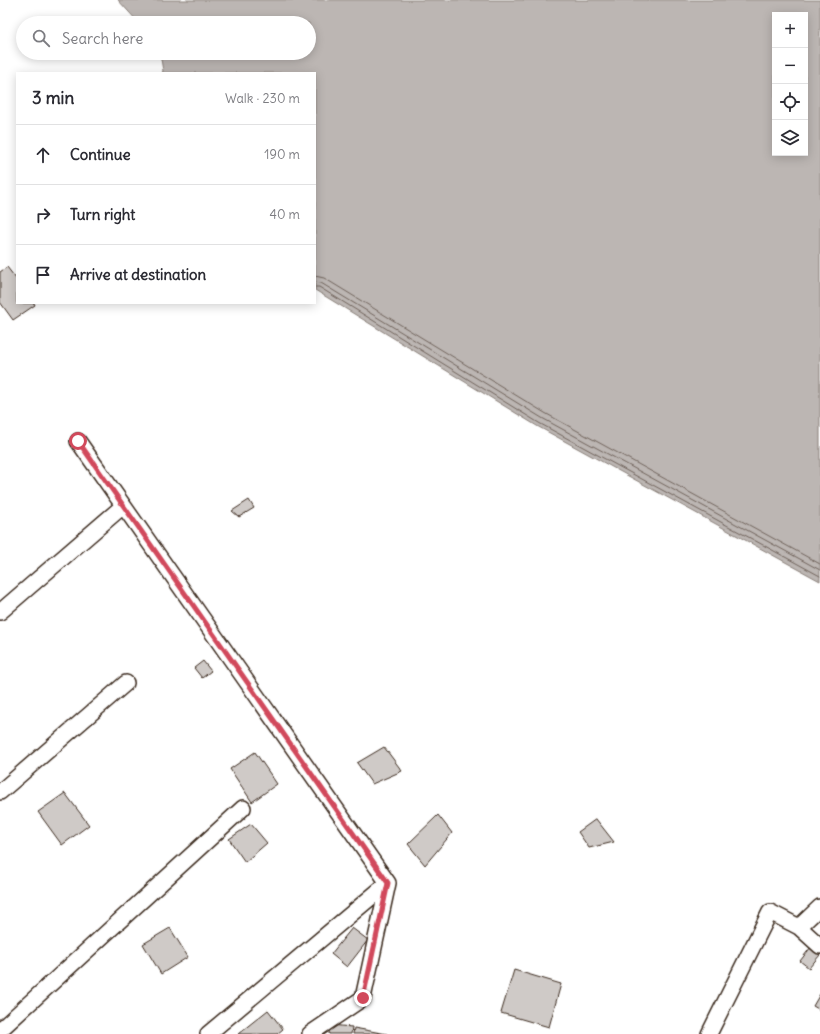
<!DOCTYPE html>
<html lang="en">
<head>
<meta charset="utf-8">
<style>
  :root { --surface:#fff; --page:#f7f7f7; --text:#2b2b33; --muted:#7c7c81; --line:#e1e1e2 }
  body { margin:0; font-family:Delius,sans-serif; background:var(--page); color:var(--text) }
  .controls { position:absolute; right:12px; top:12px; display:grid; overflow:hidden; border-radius:0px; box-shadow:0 2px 10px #0003 }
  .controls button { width:36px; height:36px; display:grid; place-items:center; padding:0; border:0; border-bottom:1px solid var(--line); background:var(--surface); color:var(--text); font:20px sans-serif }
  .stop { position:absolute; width:12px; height:12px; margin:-9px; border:3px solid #d1495b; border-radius:50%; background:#fff }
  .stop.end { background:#d1495b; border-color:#fff; box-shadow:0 1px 4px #0008 }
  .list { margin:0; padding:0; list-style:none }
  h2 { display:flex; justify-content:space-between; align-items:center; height:52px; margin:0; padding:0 16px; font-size:17px }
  h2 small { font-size:13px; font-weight:400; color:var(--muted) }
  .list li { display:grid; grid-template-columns:26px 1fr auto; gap:12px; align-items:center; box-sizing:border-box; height:60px; padding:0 16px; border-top:1px solid var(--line) }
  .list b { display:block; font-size:15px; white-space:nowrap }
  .list em { font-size:13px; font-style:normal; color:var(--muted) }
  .icon { flex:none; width:22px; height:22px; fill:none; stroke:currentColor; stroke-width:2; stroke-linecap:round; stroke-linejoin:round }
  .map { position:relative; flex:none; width:820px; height:1034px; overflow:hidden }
  .search { position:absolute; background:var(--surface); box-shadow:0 2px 10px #0003; left:16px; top:16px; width:300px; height:44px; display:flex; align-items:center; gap:10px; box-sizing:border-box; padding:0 14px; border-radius:22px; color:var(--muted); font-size:15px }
  .panel { position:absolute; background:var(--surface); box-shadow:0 2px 10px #0003; left:16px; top:72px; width:300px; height:232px; border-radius:0px }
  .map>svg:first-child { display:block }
  .water { fill:#bcb6b3; stroke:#887e77; fill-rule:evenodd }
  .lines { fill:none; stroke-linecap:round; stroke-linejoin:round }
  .shore { stroke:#6f625a; stroke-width:1 }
  .building { fill:#cfcac7; stroke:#3b2a1e }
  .street-casing { stroke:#3b2a1e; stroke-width:18 }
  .street { stroke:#fff; stroke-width:15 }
  .route { stroke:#d1495b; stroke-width:5 }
</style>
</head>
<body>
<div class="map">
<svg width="820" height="1034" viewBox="0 0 820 1034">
  <rect width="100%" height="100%" fill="#fff"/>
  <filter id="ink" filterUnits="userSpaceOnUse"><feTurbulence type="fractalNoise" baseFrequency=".025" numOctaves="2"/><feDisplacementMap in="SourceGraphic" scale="8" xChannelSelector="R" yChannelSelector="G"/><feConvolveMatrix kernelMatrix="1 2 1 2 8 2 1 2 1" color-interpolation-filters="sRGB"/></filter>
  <g filter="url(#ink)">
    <!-- water -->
    <path class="water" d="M 118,0 L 820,0 L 820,581 L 537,426 L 315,290 L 315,73 L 162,73 L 163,71 L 160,53 L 309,53 L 309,23 L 139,23 ZM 775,15 L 805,15 L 805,153 L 775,153 Z"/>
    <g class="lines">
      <!-- shore -->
      <path class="shore" d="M 315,276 L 324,278 L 545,413 L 820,564
        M 315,282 L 321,283 L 542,418 L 820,570
        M 315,287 L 319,287 L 539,423 L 820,576"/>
    </g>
    <!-- building -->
    <path class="building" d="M 7,267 L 17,280 L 17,303 L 34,303 L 35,305 L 13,320 L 0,302 L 0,272 Z
      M 249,500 L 254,508 L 239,517 L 232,511 Z
      M 203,661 L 211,671 L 202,678 L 194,668 Z
      M 384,747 L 402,771 L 372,784 L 357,763 Z
      M 255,752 L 277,784 L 252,802 L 230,769 Z
      M 65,793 L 89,825 L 62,845 L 38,812 Z
      M 438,815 L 452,833 L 425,865 L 408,844 Z
      M 596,819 L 614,842 L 589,848 L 578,832 Z
      M 251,824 L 267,843 L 245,862 L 229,839 Z
      M 170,928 L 188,957 L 161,974 L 143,944 Z
      M 352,928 L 368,940 L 347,967 L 331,954 Z
      M 811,947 L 820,955 L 809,968 L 800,961 Z
      M 514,970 L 561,984 L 549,1027 L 501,1013 Z
      M 820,994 L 820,1010 L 813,1006 Z
      M 268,1010 L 283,1029 L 277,1034 L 238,1034 Z
      M 330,1025 L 352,1027 L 351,1034 L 329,1034 Z
      M 354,1028 L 387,1034 L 353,1034 Z"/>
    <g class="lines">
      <defs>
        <path id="street" d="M 78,441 L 388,883 L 363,998 L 310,1034
          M 0,612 L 123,506
          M 0,792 L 126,683
          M 820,907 L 799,927 L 820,946
          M 0,1030 L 243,808
          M 208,1034 L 388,883
          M 709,1034 L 770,912 L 799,927"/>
      </defs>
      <!-- street casing -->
      <use href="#street" class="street-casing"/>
      <!-- street -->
      <use href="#street" class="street"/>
    </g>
  </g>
  <g class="lines" filter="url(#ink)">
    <!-- route -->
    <path class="route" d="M 78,441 L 388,883 L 363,998"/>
  </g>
</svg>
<div class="controls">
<button>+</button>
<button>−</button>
<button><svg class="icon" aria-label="locate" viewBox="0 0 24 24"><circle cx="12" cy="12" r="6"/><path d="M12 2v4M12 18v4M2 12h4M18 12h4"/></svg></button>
<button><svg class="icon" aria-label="layers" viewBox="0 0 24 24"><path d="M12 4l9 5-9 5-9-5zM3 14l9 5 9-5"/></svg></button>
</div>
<div class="stop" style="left:78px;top:441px"></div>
<div class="stop end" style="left:363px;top:998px"></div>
<div class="search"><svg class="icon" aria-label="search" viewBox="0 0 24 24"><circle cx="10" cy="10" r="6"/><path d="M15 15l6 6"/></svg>Search here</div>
<section class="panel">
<h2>3 min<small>Walk · 230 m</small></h2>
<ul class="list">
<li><svg class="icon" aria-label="ahead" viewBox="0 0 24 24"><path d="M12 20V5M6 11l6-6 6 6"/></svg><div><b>Continue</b></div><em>190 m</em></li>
<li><svg class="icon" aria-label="right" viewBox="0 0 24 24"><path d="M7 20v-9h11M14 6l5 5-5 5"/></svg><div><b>Turn right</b></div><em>40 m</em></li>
<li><svg class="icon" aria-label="arrive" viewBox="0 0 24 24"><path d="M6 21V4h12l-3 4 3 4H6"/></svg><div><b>Arrive at destination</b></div></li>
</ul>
</section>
</div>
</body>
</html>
